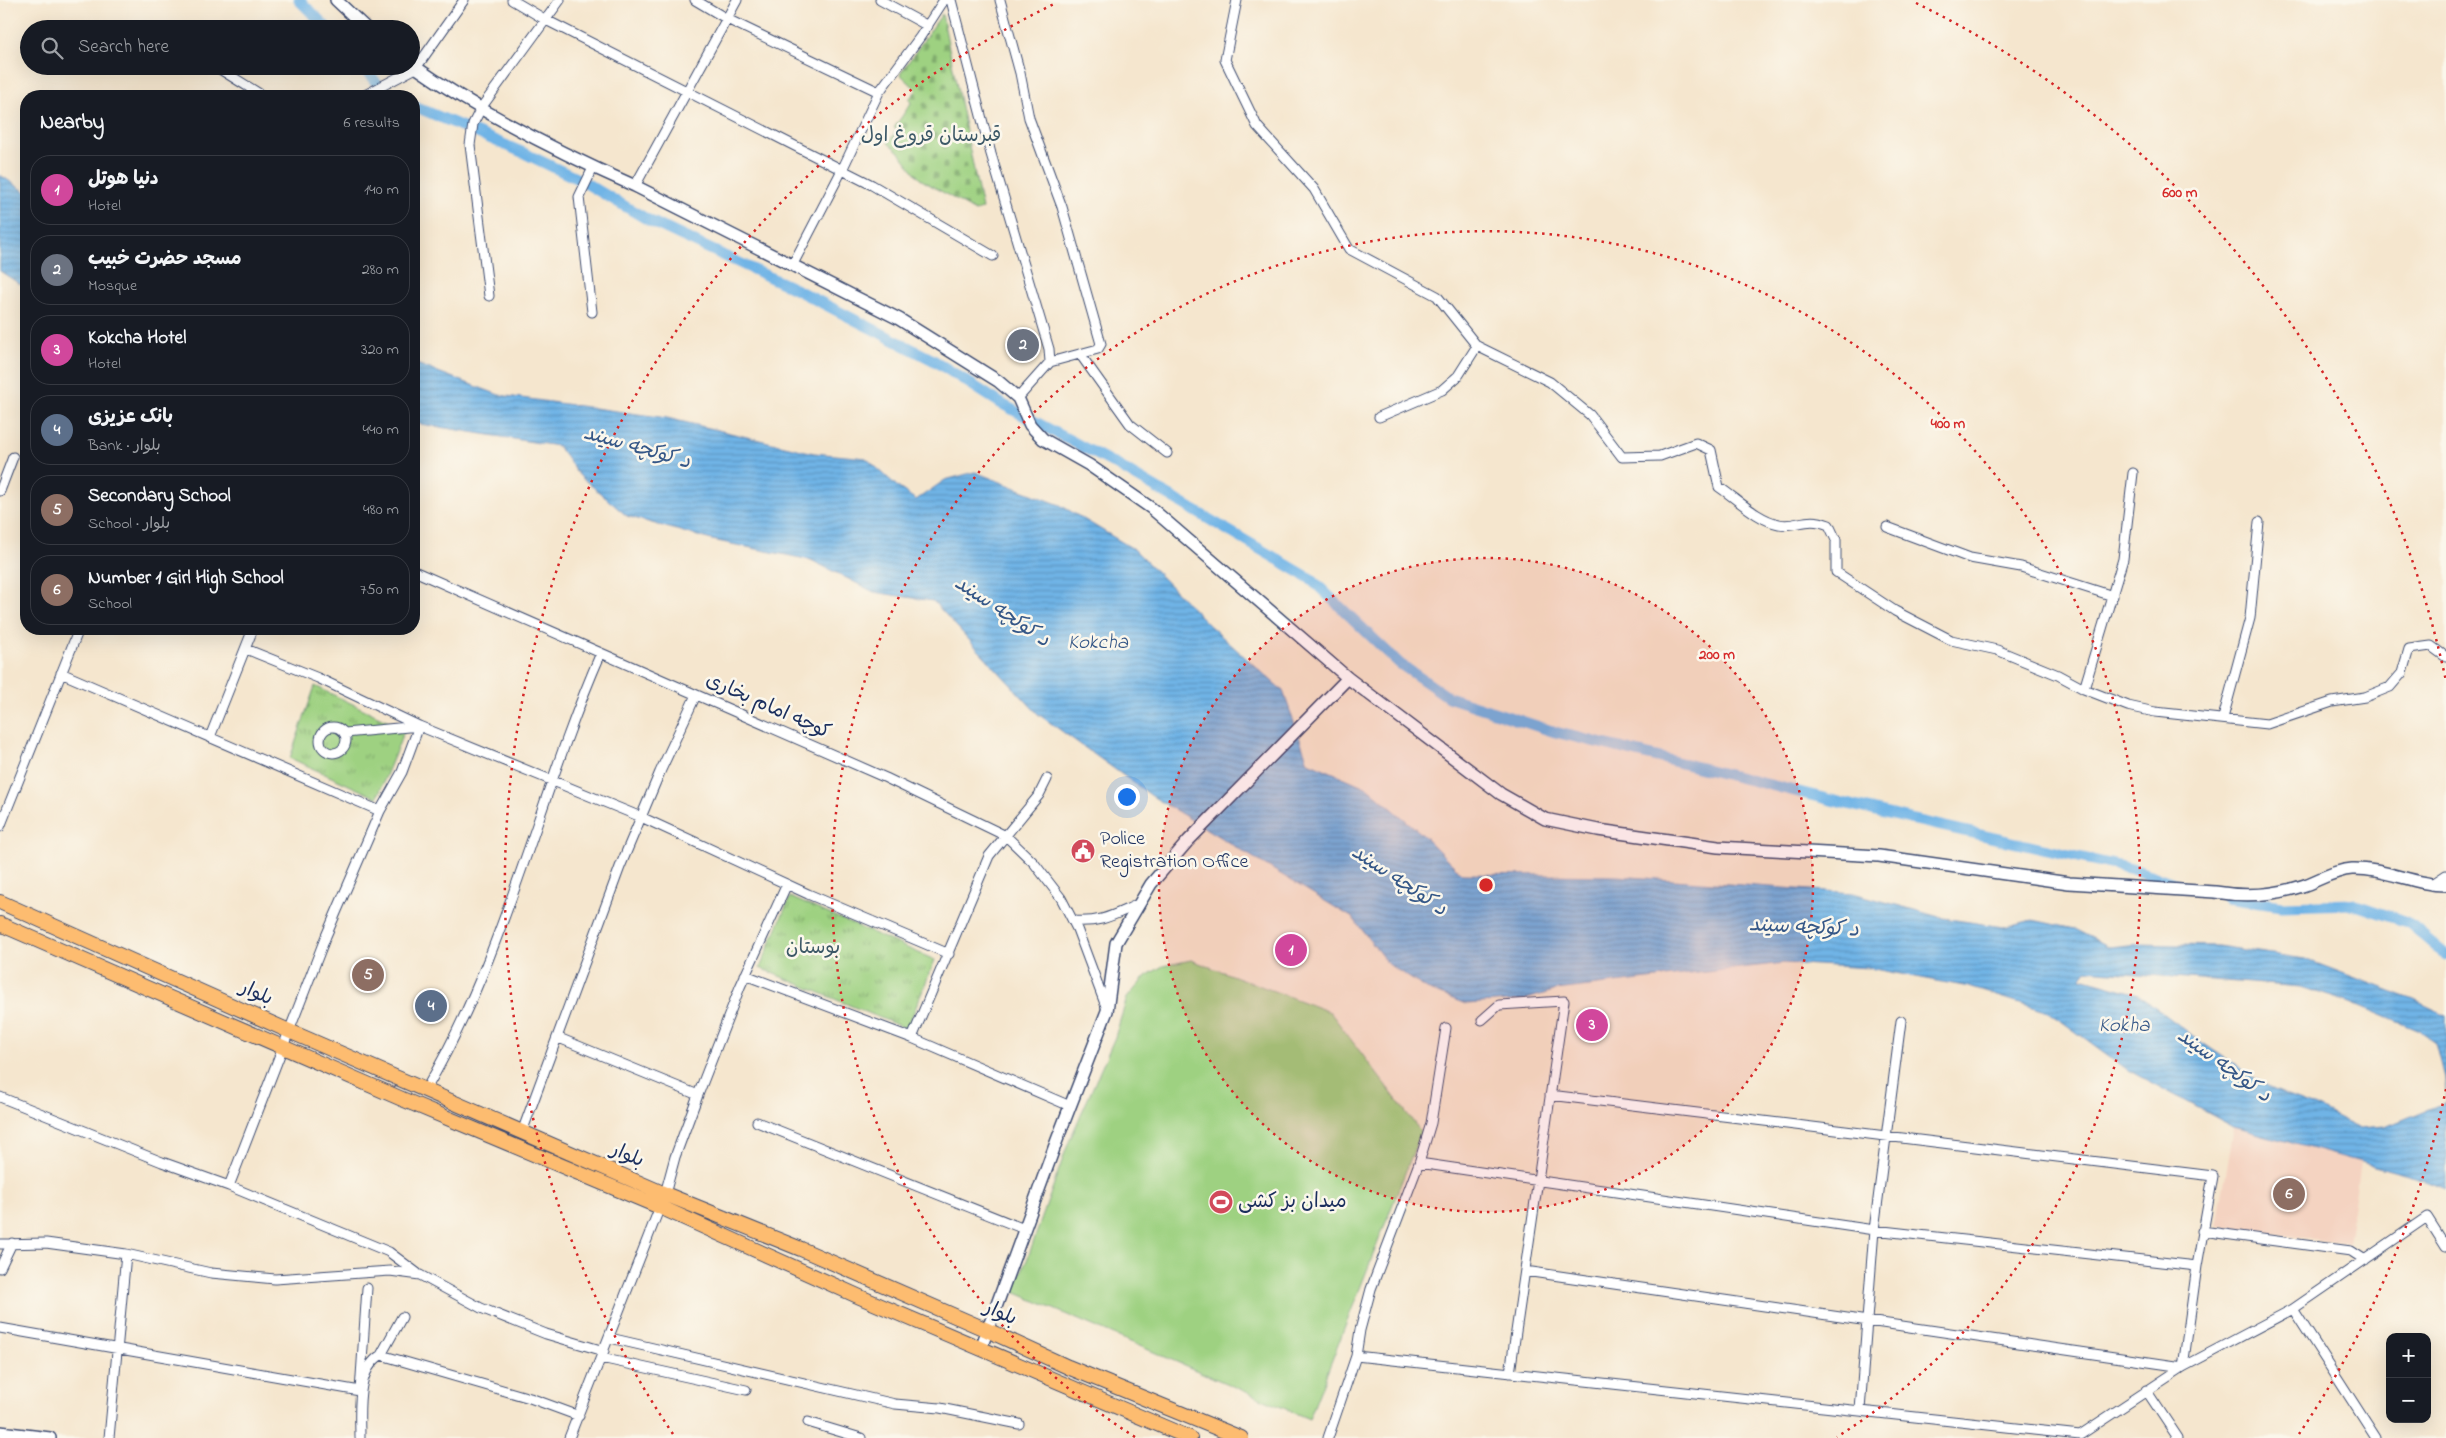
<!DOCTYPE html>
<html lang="en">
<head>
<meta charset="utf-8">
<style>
  :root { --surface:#171b24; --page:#20242c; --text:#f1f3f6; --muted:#9ea1a6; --line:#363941; --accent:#d1495b }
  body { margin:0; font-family:"Indie Flower","Playpen Sans Arabic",sans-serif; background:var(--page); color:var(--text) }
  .controls { position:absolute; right:15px; bottom:15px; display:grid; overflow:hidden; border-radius:10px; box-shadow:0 5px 20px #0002 }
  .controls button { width:45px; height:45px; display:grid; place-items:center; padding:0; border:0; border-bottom:1px solid var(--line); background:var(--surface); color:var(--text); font:25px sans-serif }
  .you { position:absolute; left:1126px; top:796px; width:18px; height:18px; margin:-12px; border:4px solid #fff; border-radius:50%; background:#1a73e8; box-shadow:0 0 0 8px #1a73e833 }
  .badge { display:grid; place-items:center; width:32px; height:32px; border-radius:50%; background:var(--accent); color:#fff; font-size:16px; font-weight:700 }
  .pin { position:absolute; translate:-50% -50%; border:2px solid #fff; box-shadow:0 1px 5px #0006 }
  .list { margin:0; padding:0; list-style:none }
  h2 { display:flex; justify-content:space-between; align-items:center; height:65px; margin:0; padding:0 20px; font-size:21px }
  h2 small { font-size:16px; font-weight:400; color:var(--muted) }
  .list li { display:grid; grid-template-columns:32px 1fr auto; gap:15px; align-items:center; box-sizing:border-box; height:70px; margin:0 10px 10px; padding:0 10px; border:1px solid var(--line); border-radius:20px }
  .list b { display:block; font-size:19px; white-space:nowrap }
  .list p { margin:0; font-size:16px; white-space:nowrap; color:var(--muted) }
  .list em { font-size:16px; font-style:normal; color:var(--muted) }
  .icon { flex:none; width:28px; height:28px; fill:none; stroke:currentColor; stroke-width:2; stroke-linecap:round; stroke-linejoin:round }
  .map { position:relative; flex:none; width:2446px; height:1438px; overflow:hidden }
  .search { position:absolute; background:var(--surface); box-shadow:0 5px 20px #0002; left:20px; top:20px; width:400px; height:55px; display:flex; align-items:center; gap:12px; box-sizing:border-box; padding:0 18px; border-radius:28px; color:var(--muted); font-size:19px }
  .panel { position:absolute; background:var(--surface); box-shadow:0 5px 20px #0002; left:20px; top:90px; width:400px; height:545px; border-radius:20px }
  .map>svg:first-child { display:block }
  .built { fill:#f4d3c1 }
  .grass { fill:url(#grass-tufts); stroke:#5c8070 }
  .cemetery { fill:url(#cemetery-stones); stroke:#5c8070 }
  .garden { fill:#9ed181; stroke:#5c8070 }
  .water { fill:url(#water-rules); stroke:#4672a2; fill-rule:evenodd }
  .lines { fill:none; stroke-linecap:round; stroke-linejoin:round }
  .canal { stroke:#70b4e6; stroke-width:11 }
  .minor-casing { stroke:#3c4a6f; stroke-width:11 }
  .tertiary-casing { stroke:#3c4a6f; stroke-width:14 }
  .primary-casing { stroke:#3c4a6f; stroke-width:16 }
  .minor { stroke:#fff; stroke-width:9 }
  .tertiary { stroke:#fff; stroke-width:11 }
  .primary { stroke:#fdbc70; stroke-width:14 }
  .ring { fill:none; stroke:#d62828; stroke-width:2.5; stroke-dasharray:2.5 5 }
  .labels { text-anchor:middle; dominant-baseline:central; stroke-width:5; stroke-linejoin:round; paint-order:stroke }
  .park-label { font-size:20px; fill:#3c5867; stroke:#fbf7ec }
  .street-label { font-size:20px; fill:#1b2f5e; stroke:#fbf7ec }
  .poi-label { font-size:20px; fill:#1b2f5e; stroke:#fbf7ec; text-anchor:start }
  .water-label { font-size:21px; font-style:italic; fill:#355787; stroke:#fbf7ec }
  .centre { fill:#d62828; stroke:#fbf7ec; stroke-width:2.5 }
  .ring-label { font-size:15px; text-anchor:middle; font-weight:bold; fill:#d62828; stroke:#fbf7ec; stroke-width:5; stroke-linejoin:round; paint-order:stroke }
</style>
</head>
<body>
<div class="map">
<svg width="2446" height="1438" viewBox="0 0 2446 1438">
  <defs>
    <pattern id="grass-tufts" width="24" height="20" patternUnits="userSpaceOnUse" patternTransform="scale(1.25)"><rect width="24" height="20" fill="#9ed181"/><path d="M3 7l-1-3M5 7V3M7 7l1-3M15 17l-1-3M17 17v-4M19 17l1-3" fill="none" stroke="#80aa6d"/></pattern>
    <pattern id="cemetery-stones" width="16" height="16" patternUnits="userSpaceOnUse" patternTransform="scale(1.25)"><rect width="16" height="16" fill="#9ed181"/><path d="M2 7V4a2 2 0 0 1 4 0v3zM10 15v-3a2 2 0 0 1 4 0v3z" fill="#80aa6d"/></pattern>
    <pattern id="water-rules" width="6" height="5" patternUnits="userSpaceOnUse" patternTransform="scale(1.25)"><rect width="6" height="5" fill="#70b4e6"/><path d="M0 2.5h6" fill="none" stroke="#5b93be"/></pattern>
  </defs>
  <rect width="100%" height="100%" fill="#fbf7ec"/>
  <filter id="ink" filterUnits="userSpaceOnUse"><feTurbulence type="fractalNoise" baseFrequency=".02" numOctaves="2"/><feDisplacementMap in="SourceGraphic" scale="10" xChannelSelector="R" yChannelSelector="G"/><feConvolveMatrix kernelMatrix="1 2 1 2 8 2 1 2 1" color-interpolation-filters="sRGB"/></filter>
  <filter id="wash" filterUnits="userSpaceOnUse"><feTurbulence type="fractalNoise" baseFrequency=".0096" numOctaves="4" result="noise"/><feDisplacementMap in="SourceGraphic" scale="20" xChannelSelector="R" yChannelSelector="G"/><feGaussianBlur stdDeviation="1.12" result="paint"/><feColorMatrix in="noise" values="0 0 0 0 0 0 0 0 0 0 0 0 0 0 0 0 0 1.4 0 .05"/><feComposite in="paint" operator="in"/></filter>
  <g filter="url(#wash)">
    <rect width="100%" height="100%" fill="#f5e6ce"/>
    <!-- built -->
    <path class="built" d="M 2234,1127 L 2360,1162 L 2348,1244 L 2217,1226 Z"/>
    <!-- grass -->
    <path class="grass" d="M 315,686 L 405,729 L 377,798 L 290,758 Z
      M 790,897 L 935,960 L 907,1029 L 760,968 Z"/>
    <!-- cemetery -->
    <path class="cemetery" d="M 942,14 L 982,209 L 975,211 L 920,179 L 898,151 L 888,143 L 897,129 L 894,128 L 911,103 L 909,99 L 917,90 L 900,74 Z"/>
    <!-- garden -->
    <path class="garden" d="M 1191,960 L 1330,1012 L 1421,1132 L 1309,1419 L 1012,1291 L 1027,1260 L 1068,1144 L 1115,1037 L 1127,998 L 1146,976 L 1163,966 Z"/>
    <!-- water -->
    <path class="water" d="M 0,175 L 26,192 L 26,288 L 0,271 Z
      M 414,363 L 499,395 L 667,418 L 814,453 L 866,458 L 899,488 L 916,500 L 945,480 L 975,472 L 1060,505 L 1135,550 L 1210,626 L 1283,691 L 1308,762 L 1368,788 L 1423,835 L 1462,874 L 1617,876 L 1853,893 L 1943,918 L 2003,927 L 2033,920 L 2074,929 L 2110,947 L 2138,944 L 2218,946 L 2305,959 L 2414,1000 L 2446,1015 L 2446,1189 L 2419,1178 L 2234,1127 L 2128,1070 L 2049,1012 L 1969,987 L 1869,968 L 1783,963 L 1556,990 L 1524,1000 L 1466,1004 L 1427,989 L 1388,964 L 1353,918 L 1152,796 L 1038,714 L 933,601 L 874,592 L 811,560 L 712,540 L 627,516 L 579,475 L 558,446 L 414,423 ZM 2087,970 L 2301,987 L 2360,1006 L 2419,1031 L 2436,1043 L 2445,1078 L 2446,1102 L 2385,1127 L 2360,1129 L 2311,1105 L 2274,1091 L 2201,1042 L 2138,994 L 2081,978 Z"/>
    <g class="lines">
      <!-- canal -->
      <path class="canal" d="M 299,0 L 328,29
        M 363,66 L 385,94 L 391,96
        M 414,106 L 524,153 L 582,181 L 650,221 L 795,289 L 933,360 L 1002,404 L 1115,464 L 1311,579 L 1400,664 L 1448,697 L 1555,732 L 1888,814 L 2132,869 L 2180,885
        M 2226,898 L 2282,906 L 2353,904 L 2407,922 L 2446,955"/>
    </g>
  </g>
  <g filter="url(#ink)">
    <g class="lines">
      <defs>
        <path id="minor" d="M 512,0 L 546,20 L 872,185 L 993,256
          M 695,0 L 727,19 L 879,92
          M 880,0 L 928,26
          M 951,0 L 991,154 L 1049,349 L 1050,362
          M 1000,0 L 1020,73 L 1029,118 L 1062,207 L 1101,344 L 1098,349 L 1050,362 L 1018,398
          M 1237,0 L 1225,60 L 1257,126 L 1314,189 L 1349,249 L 1437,296 L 1477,346 L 1550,382 L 1590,415 L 1622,457 L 1660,456 L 1696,443 L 1711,450 L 1719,487 C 1737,499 1758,520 1779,524 C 1797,528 1806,515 1829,525 L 1836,540 L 1836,572 L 1895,611 L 1951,640 L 1997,650 L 2058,675 L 2084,689 L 2128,706 L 2155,712 L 2267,724 L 2332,702 L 2365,697 L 2390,687 L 2402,673 L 2409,649 L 2431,646 L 2446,657
          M 215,66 L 263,96
          M 363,96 L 416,68 L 464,0
          M 635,186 L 737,0
          M 792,266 L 842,170 L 879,92 L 920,37 L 944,0
          M 489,296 L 470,145 L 473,124 L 481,108 L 560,0
          M 592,312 L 579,197 L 593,168
          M 1080,354 L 1130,424 L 1167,453
          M 1379,417 L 1442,390 L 1458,376 L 1477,346
          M 0,491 L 13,457
          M 1887,527 L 1970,558 L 2021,567 L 2113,596
          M 414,571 L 886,778 L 1006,836 L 1034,863 L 1061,898 L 1077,929 L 1107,1009
          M 246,649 L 318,678 L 419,726 L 641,817 L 808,894 L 949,954
          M 61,673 L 380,811
          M 2084,689 L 2123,559 L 2133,473
          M 2223,718 L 2250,618 L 2259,522
          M320 740a13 13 0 1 1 26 0a13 13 0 1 1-26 0Z
          M 210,737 L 253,629
          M 0,827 L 79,629
          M 2431,885 L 2446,875
          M 1073,921 C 1102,923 1113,915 1139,904
          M 745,975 L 912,1038 L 1070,1106
          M 1482,1020 L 1499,1005 L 1564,1001 L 1510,1373
          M 559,1038 L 698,1095 L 675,1157 L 665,1194 L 569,1438
          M 912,1038 L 989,856 L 1039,795 L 1047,779
          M 425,1091 C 506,954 538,797 601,653
          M 698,1095 L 740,987 L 787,884
          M 1550,1095 L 2213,1176 L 2197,1266
          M 0,1097 L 162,1162 L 229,1186 L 389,1252 L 417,1273
          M 757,1122 L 1024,1229
          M 522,1132 L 620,867 L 660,772 L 696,695
          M 1419,1163 L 1874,1230 L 2197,1266 L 2183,1367 L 1525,1271
          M 229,1186 L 326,936 L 380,811 L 402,772 L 419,726 L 345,733
          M 2202,1231 L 2351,1251 L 2365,1260
          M 0,1244 L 46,1243 L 126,1254 L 211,1273 L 275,1279 L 390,1271 L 420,1275 L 481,1308 L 546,1334 L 604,1351
          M 0,1268 L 12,1243
          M 2293,1309 L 2376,1438
          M 0,1328 L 360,1391 L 367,1288
          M 610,1338 L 895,1404 L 940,1408 L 1019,1424
          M 381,1355 L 402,1317
          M 1356,1356 L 2080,1435 L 2183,1367 L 2293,1309 L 2427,1217 L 2446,1247
          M 601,1358 L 746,1390
          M 2146,1390 L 2178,1438
          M 1860,1410 L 1874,1230 L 1901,1021
          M 808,1422 L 861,1438
          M 109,1438 L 126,1254
          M 360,1438 C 360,1412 355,1371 381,1355 L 530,1398 L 579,1416
          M 1328,1438 L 1356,1356 L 1360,1330 L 1371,1289 L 1419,1163 L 1431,1123 L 1446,1028"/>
        <path id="tertiary" d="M 336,0 L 367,29
          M 411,64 C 481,113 558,152 635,186 L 899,319 L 998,381 L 1018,398 L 1030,425 L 1043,439 L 1089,465 L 1151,508 L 1348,678 L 1501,794 L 1545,819 L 1598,830 L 1718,847 L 1879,856 L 2069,883 L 2215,892 C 2245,897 2272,896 2302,886 C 2318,881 2334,870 2352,869 C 2385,868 2414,885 2446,885
          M 981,1348 L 1057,1140 L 1107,1011 L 1116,943 L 1151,884 L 1188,841 L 1348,678
          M 0,1432 L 50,1438"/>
        <path id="primary" d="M 0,902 L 289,1031 L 665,1194 L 801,1249 L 987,1330 L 1068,1367 L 1241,1438
          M 0,924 L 402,1099 L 660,1207 L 860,1297 L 1190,1438"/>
      </defs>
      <!-- minor casing -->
      <use href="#minor" class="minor-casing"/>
      <!-- tertiary casing -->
      <use href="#tertiary" class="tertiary-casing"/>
      <!-- primary casing -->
      <use href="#primary" class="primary-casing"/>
      <!-- minor -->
      <use href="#minor" class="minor"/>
      <!-- tertiary -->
      <use href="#tertiary" class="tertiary"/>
      <!-- primary -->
      <use href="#primary" class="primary"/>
    </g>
  </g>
  <!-- distance rings -->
  <circle cx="1486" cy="885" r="327" fill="#d62828" fill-opacity=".12"/>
  <g class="ring">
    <circle cx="1486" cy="885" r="327"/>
    <path d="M1135 1437A654 654 0 1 1 1837 1437"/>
    <path d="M2446 1089A981 981 0 0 1 2299 1434M673 1434A981 981 0 0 1 1056 3M1916 3A981 981 0 0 1 2446 681"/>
  </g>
  <!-- icons -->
  <defs>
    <symbol id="civic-disc" viewBox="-11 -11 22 22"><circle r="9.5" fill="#d1495b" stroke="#fbf7ec"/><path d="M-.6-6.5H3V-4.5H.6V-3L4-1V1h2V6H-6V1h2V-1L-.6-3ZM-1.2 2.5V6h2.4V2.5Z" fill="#fff"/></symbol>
    <symbol id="stadium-disc" viewBox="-11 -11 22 22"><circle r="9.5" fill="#d1495b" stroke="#fbf7ec"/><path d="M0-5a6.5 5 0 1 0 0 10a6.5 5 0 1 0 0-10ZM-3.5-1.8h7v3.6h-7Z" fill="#fff"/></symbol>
  </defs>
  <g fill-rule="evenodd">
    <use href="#civic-disc" x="1069" y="837" width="28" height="28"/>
    <use href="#stadium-disc" x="1207" y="1188" width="28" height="28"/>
  </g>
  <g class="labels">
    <!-- park labels -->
    <g class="park-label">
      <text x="931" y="136">قبرستان قروغ اول</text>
      <text x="813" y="948">بوستان</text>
    </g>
    <!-- street labels -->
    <g class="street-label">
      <text transform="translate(768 707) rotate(24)">کوچه امام بخاری</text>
      <text transform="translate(256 994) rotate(24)">بلوار</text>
      <text transform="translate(627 1156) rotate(23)">بلوار</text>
      <text transform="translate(1000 1314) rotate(24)">بلوار</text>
    </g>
    <!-- poi labels -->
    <g class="poi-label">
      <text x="1100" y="839">Police<tspan x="1100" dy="23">Registration Office</tspan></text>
      <text x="1238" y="1202">میدان بز کشی</text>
    </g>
    <!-- water labels -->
    <g class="water-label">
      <text transform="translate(637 448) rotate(16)">د کوکچه سیند</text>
      <text transform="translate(1002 612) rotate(34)">د کوکچه سیند</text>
      <text x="1098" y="643">Kokcha</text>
      <text transform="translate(1399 881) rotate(34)">د کوکچه سیند</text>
      <text transform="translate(1804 928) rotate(3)">د کوکچه سیند</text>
      <text x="2124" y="1026">Kokha</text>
      <text transform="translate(2224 1066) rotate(36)">د کوکچه سیند</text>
    </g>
  </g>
  <circle cx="1486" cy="885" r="8" class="centre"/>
  <g class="ring-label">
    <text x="2180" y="197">600 m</text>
    <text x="1948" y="428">400 m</text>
    <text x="1717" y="659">200 m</text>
  </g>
</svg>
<div class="controls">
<button>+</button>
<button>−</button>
</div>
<div class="you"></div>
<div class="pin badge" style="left:1291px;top:950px;background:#d1479c">1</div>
<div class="pin badge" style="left:1023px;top:345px;background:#6b7280">2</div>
<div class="pin badge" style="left:1592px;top:1025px;background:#d1479c">3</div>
<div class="pin badge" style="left:431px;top:1006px;background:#5c6f8a">4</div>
<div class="pin badge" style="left:368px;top:975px;background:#8d6e63">5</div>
<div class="pin badge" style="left:2289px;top:1194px;background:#8d6e63">6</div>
<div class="search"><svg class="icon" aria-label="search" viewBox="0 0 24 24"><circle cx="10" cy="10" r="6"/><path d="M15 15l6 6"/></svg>Search here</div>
<section class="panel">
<h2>Nearby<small>6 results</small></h2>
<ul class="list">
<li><span class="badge" style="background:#d1479c">1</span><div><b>دنیا هوتل</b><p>Hotel</p></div><em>140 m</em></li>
<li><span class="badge" style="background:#6b7280">2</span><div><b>مسجد حضرت خبیب</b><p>Mosque</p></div><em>280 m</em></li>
<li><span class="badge" style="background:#d1479c">3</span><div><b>Kokcha Hotel</b><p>Hotel</p></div><em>320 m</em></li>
<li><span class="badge" style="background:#5c6f8a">4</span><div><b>بانک عزیزی</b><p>Bank · بلوار</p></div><em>440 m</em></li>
<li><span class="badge" style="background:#8d6e63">5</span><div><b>Secondary School</b><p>School · بلوار</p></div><em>480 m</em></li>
<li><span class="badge" style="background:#8d6e63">6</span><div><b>Number 1 Girl High School</b><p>School</p></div><em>750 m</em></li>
</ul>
</section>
</div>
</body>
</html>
